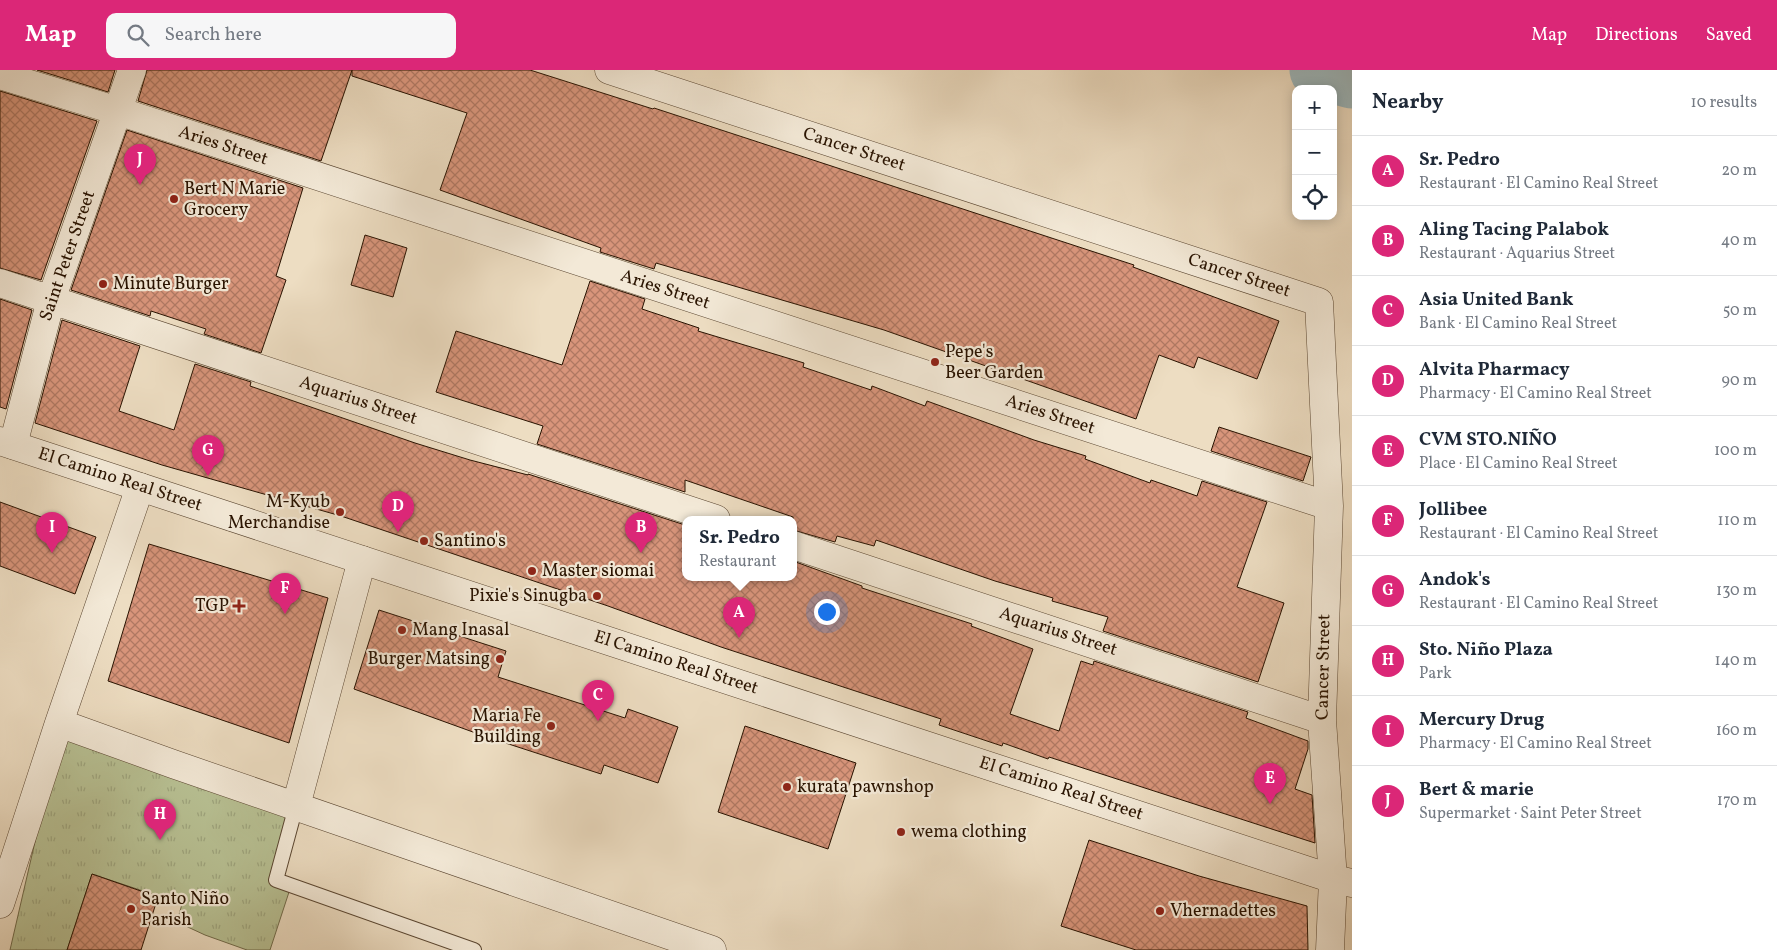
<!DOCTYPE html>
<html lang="en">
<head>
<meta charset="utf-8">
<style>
  :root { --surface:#fff; --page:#f6f6f7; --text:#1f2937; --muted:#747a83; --line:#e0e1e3; --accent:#db2777 }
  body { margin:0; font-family:Vollkorn,serif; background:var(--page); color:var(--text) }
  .controls { position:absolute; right:15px; top:15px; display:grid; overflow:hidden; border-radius:10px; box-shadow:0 2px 12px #0003 }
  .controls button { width:45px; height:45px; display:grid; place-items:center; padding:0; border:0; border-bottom:1px solid var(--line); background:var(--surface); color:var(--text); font:25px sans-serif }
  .you { position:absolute; left:826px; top:541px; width:18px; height:18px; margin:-12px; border:4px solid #fff; border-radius:50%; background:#1a73e8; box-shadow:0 0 0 8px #1a73e833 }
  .badge { display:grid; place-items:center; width:32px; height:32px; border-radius:50%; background:var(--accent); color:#fff; font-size:16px; font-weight:700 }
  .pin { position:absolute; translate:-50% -41px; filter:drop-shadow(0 1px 2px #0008) }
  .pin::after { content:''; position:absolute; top:26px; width:18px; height:15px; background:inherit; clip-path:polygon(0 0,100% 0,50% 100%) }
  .popup { position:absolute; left:682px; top:446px; width:115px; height:65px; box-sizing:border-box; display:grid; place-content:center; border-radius:10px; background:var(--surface); filter:drop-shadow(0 1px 4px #0005); font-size:16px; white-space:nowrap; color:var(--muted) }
  .popup b { font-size:19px; color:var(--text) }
  .popup::after { content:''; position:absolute; left:50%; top:100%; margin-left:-10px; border:10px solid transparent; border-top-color:var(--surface) }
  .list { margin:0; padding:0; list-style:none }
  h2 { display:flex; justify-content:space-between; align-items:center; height:65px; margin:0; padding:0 20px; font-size:21px }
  h2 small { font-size:16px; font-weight:400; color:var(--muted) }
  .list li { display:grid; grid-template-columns:32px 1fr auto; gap:15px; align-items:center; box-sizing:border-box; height:70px; padding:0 20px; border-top:1px solid var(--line) }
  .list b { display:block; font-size:19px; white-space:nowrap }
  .list p { margin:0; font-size:16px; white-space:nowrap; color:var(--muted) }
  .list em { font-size:16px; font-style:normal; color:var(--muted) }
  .icon { flex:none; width:28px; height:28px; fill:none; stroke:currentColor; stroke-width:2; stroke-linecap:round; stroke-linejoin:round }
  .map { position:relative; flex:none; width:1352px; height:880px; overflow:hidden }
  header { display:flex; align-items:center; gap:30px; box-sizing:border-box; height:70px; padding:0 25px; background:var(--accent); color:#fff }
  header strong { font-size:24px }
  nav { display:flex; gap:28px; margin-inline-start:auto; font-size:18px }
  .search { width:350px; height:45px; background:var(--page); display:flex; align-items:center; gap:12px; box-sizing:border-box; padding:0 18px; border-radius:10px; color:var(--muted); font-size:19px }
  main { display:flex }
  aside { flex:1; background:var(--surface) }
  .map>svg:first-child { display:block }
  .park { fill:url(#park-tufts); stroke:#706a4a }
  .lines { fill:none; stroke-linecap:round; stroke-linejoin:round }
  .river { stroke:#9eb9be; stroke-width:59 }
  .building { fill:url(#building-cross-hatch); stroke:#291301 }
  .service-casing { stroke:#5a4631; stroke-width:16 }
  .minor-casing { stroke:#5a4631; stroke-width:29 }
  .tertiary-casing { stroke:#5a4631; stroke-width:29 }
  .service { stroke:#f3e9d7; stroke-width:14 }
  .minor { stroke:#f3e9d7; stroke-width:28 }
  .tertiary { stroke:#f3e9d7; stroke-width:28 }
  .poi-dot { fill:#8f2418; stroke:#f3e9d7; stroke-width:2 }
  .labels { text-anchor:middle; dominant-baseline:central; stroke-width:4.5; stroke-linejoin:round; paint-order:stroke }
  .street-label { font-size:18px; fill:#291301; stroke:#f3e9d7 }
  .poi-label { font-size:18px; fill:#291301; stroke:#f3e9d7; text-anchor:start }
</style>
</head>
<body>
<header>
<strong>Map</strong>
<div class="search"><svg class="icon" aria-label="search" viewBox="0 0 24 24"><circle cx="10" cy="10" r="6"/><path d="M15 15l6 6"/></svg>Search here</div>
<nav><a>Map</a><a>Directions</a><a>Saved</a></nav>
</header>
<main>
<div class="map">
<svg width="1352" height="880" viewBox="0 0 1352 880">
  <defs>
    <pattern id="park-tufts" width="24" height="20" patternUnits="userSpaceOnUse" patternTransform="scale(1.25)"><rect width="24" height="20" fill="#b8c194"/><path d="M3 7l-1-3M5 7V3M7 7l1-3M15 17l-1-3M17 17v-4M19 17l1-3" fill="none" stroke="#9ea57e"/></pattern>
    <pattern id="building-cross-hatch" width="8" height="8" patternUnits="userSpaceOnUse" patternTransform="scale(1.25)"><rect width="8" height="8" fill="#d8957b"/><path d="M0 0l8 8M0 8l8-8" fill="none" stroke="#af7862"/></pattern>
  </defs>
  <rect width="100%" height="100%" fill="#edddc2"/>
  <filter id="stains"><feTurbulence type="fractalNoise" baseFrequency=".004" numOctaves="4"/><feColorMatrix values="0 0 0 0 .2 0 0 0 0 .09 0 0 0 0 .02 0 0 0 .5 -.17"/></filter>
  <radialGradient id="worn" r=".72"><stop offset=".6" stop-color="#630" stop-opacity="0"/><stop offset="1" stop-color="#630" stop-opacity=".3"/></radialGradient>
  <!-- park -->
  <path class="park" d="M 62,655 L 295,736 L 271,812 L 290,819 L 270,880 L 247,880 L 205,865 L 177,852 L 182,834 L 92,804 L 67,880 L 10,880 Z"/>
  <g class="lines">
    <!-- river -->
    <path class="river" d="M 1319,0 L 1352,9"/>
  </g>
  <!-- building -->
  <path class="building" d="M 37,0 L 115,0 L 108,22 Z
    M 147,0 L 352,0 L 321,91 L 138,31 Z
    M 352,0 L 530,0 L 653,39 L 654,38 L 1134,195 L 1133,197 L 1279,251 L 1257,309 L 1198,287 L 1194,298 L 1159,285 L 1136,349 L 884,260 L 656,193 L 654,199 L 600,182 L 601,178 L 440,120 L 467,43 L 352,6 Z
    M 0,21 L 97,51 L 41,210 L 0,198 Z
    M 127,60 L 303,118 L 276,206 L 286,210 L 261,283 L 204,264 L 206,259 L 151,241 L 150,246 L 71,220 Z
    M 365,165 L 407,178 L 393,227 L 351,215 Z
    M 590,211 L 645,229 L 642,239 L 699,258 L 698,261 L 804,293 L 803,297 L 871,320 L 872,316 L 925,336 L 927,331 L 1034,370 L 1086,386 L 1085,389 L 1150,413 L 1151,410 L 1197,426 L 1202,411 L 1267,432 L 1237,517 L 1284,533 L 1258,612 L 1103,561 L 1108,547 L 1052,531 L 1053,528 L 995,511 L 876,470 L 874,476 L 837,466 L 835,472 L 793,460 L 793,447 L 685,410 L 685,422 L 537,374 L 543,356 L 436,322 L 456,261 L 562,295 Z
    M 0,229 L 32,240 L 6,339 L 0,337 Z
    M 62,250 L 140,276 L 119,341 L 174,360 L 195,294 L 251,312 L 250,316 L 415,373 L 470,390 L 528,405 L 528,404 L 685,455 L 685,507 L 793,507 L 793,491 L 862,516 L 862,518 L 972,554 L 971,556 L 1033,579 L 1010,644 L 1059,661 L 1081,591 L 1093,595 L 1094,591 L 1248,642 L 1246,648 L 1308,671 L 1308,679 L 1295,719 L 1312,725 L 1315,773 L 1049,687 L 1048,689 L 1003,673 L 1002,676 L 939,655 L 941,649 L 721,577 L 608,536 L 341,446 L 162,395 L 35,353 Z
    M 1219,357 L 1311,387 L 1303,411 L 1211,381 Z
    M 0,432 L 96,467 L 75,524 L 0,496 Z
    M 149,474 L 328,528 L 289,673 L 108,611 Z
    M 379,540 L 506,581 L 498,607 L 625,648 L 628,639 L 678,657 L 658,713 L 604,695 L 601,704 L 484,666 L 354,619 Z
    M 745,656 L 856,693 L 828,779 L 718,742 Z
    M 1089,770 L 1199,806 L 1307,836 L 1308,880 L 1136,880 L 1061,856 Z
    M 92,804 L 158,827 L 141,880 L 67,880 Z"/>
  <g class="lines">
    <defs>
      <path id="service" d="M 296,736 L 276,810 L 474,880"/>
      <path id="minor" d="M 609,0 L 1319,232 L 1329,436 L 1322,650 L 1333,809 L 1330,880
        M 0,5 L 118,41 L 1329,436
        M 0,213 L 716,449
        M 13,375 L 51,230 L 132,0
        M 793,475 L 1322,650
        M 59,653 L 173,694 L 712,880
        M 296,736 L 362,490
        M 0,834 L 59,653 L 140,417"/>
      <path id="tertiary" d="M 0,371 L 1333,809 L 1352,813"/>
    </defs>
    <!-- service casing -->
    <use href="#service" class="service-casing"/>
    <!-- minor casing -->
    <use href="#minor" class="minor-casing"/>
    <!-- tertiary casing -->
    <use href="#tertiary" class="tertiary-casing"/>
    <!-- service -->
    <use href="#service" class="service"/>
    <!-- minor -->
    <use href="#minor" class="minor"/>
    <!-- tertiary -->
    <use href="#tertiary" class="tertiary"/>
  </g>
  <!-- markers -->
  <g class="poi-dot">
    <circle cx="174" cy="129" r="5"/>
    <circle cx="103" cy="214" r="5"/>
    <circle cx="935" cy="292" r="5"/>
    <circle cx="340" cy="442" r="5"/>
    <circle cx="424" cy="471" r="5"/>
    <circle cx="532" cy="501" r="5"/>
    <circle cx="597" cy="526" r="5"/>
    <path d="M236.5 528.5h5v5h5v5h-5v5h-5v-5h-5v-5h5z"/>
    <circle cx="402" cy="560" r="5"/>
    <circle cx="500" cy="589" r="5"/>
    <circle cx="551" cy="656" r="5"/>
    <circle cx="787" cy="717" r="5"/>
    <circle cx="901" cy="762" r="5"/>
    <circle cx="131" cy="839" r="5"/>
    <circle cx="1160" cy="841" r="5"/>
  </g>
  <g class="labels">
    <!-- street labels -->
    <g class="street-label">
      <text transform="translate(223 76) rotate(18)">Aries Street</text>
      <text transform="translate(854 80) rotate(18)">Cancer Street</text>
      <text transform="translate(68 186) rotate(-71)">Saint Peter Street</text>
      <text transform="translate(1239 206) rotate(18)">Cancer Street</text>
      <text transform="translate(665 220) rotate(18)">Aries Street</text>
      <text transform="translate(358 331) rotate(18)">Aquarius Street</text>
      <text transform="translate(1050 345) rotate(18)">Aries Street</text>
      <text transform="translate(120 410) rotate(18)">El Camino Real Street</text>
      <text transform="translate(1058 562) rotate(18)">Aquarius Street</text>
      <text transform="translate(676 593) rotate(18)">El Camino Real Street</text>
      <text transform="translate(1324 597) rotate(-89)">Cancer Street</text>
      <text transform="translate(1061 719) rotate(18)">El Camino Real Street</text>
    </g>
    <!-- poi labels -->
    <g class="poi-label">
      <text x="184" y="119">Bert N Marie<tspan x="184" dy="21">Grocery</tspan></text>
      <text x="113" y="214">Minute Burger</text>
      <text x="945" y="282">Pepe's<tspan x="945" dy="21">Beer Garden</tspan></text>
      <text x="330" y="432" text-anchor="end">M-Kyub<tspan x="330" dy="21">Merchandise</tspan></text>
      <text x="434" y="471">Santino's</text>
      <text x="542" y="501">Master siomai</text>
      <text x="587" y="526" text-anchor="end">Pixie's Sinugba</text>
      <text x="229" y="536" text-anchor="end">TGP</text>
      <text x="412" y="560">Mang Inasal</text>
      <text x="490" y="589" text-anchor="end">Burger Matsing</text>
      <text x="541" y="646" text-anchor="end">Maria Fe<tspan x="541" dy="21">Building</tspan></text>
      <text x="797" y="717">kurata pawnshop</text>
      <text x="911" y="762">wema clothing</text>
      <text x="141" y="829">Santo Niño<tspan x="141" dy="21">Parish</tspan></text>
      <text x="1170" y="841">Vhernadettes</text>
    </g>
  </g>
  <rect width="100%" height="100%" filter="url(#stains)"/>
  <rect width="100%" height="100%" fill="url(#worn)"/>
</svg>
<div class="controls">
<button>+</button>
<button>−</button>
<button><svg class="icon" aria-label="locate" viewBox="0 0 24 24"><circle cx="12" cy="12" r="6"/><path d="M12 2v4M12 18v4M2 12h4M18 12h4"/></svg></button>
</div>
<div class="you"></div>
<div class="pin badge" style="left:739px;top:568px">A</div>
<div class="popup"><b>Sr. Pedro</b>Restaurant</div>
<div class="pin badge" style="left:641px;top:483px">B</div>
<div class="pin badge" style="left:598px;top:651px">C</div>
<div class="pin badge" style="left:398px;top:462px">D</div>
<div class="pin badge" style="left:1270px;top:734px">E</div>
<div class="pin badge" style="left:285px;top:544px">F</div>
<div class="pin badge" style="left:208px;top:406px">G</div>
<div class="pin badge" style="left:160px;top:770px">H</div>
<div class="pin badge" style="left:52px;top:483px">I</div>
<div class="pin badge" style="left:140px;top:115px">J</div>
</div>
<aside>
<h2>Nearby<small>10 results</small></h2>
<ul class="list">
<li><span class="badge">A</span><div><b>Sr. Pedro</b><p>Restaurant · El Camino Real Street</p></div><em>20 m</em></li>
<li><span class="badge">B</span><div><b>Aling Tacing Palabok</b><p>Restaurant · Aquarius Street</p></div><em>40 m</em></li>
<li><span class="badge">C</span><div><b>Asia United Bank</b><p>Bank · El Camino Real Street</p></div><em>50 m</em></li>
<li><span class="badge">D</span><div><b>Alvita Pharmacy</b><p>Pharmacy · El Camino Real Street</p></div><em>90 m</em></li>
<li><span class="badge">E</span><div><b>CVM STO.NIÑO</b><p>Place · El Camino Real Street</p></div><em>100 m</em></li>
<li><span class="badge">F</span><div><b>Jollibee</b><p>Restaurant · El Camino Real Street</p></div><em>110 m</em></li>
<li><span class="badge">G</span><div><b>Andok's</b><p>Restaurant · El Camino Real Street</p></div><em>130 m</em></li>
<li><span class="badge">H</span><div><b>Sto. Niño Plaza</b><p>Park</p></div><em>140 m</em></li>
<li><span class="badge">I</span><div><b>Mercury Drug</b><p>Pharmacy · El Camino Real Street</p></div><em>160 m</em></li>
<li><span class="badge">J</span><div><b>Bert &amp; marie</b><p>Supermarket · Saint Peter Street</p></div><em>170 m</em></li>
</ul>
</aside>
</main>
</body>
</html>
